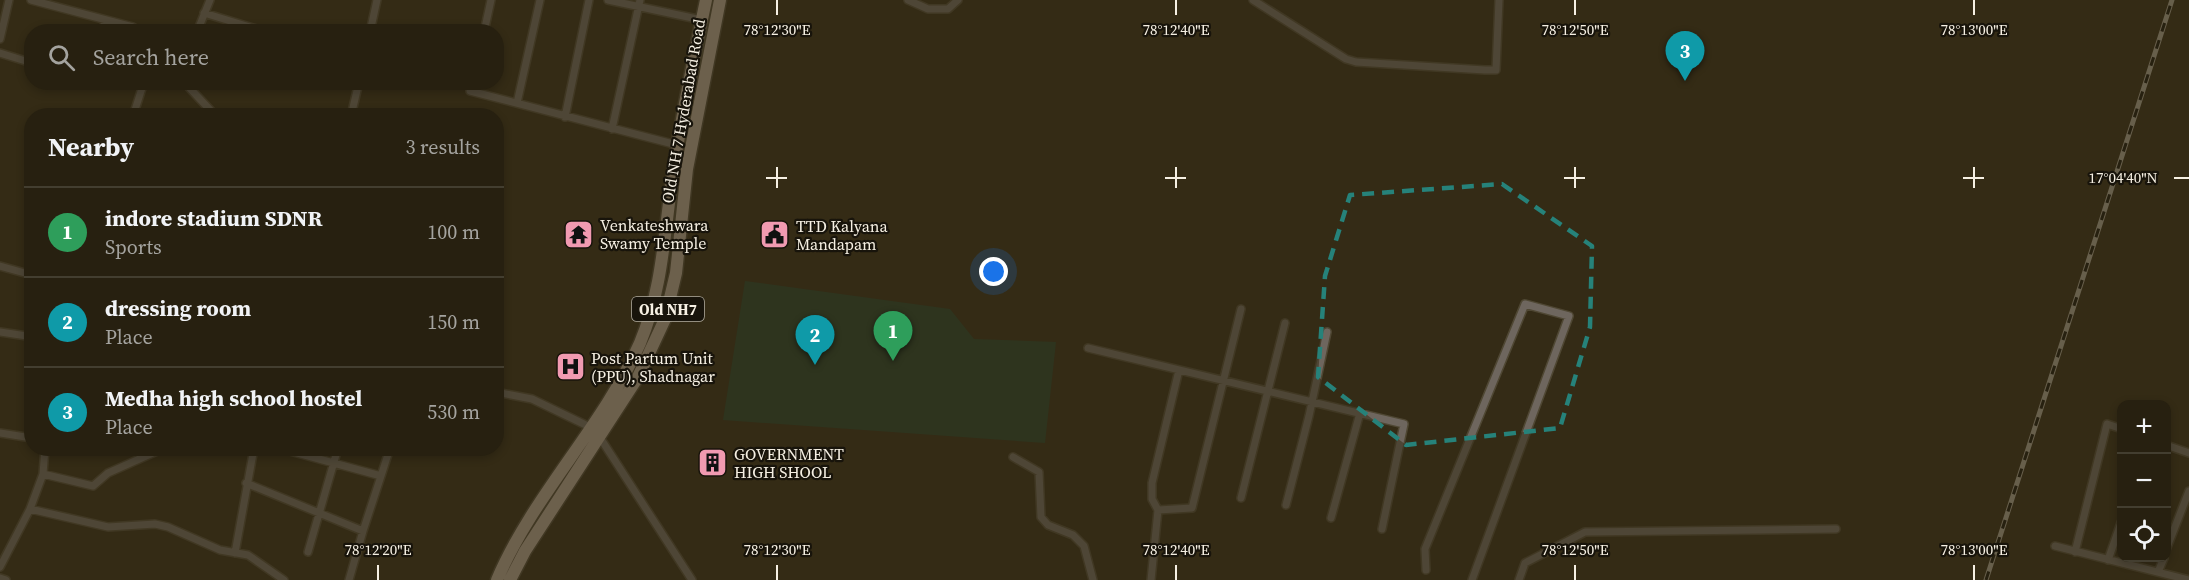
<!DOCTYPE html>
<html lang="en">
<head>
<meta charset="utf-8">
<style>
  :root { --surface:#272010; --page:#332d1e; --text:#f1f3f6; --muted:#a4a39f; --line:#433e30; --accent:#f19ab1 }
  body { margin:0; font-family:"Source Serif 4",serif; background:var(--page); color:var(--text) }
  .controls { position:absolute; right:18px; bottom:18px; display:grid; overflow:hidden; border-radius:12px; box-shadow:0 3px 9px #0003 }
  .controls button { width:54px; height:54px; display:grid; place-items:center; padding:0; border:0; border-bottom:2px solid var(--line); background:var(--surface); color:var(--text); font:30px sans-serif }
  .you { position:absolute; left:994px; top:272px; width:21px; height:21px; margin:-15px; border:4px solid #fff; border-radius:50%; background:#1a73e8; box-shadow:0 0 0 9px #1a73e833 }
  .badge { display:grid; place-items:center; width:39px; height:39px; border-radius:50%; background:var(--accent); color:#fff; font-size:20px; font-weight:700 }
  .pin { position:absolute; translate:-50% -50px; filter:drop-shadow(0 2px 3px #0008) }
  .pin::after { content:''; position:absolute; top:32px; width:21px; height:18px; background:inherit; clip-path:polygon(0 0,100% 0,50% 100%) }
  .list { margin:0; padding:0; list-style:none }
  h2 { display:flex; justify-content:space-between; align-items:center; height:78px; margin:0; padding:0 24px; font-size:26px }
  h2 small { font-size:20px; font-weight:400; color:var(--muted) }
  .list li { display:grid; grid-template-columns:39px 1fr auto; gap:18px; align-items:center; box-sizing:border-box; height:90px; padding:0 24px; border-top:2px solid var(--line) }
  .list b { display:block; font-size:22px; white-space:nowrap }
  .list p { margin:0; font-size:20px; white-space:nowrap; color:var(--muted) }
  .list em { font-size:20px; font-style:normal; color:var(--muted) }
  .icon { flex:none; width:33px; height:33px; fill:none; stroke:currentColor; stroke-width:2; stroke-linecap:round; stroke-linejoin:round }
  .map { position:relative; flex:none; width:2189px; height:580px; overflow:hidden }
  .search { position:absolute; background:var(--surface); box-shadow:0 3px 9px #0003; left:24px; top:24px; width:480px; height:66px; display:flex; align-items:center; gap:15px; box-sizing:border-box; padding:0 21px; border-radius:24px; color:var(--muted); font-size:22px }
  .panel { position:absolute; background:var(--surface); box-shadow:0 3px 9px #0003; left:24px; top:108px; width:480px; height:348px; border-radius:24px }
  .map>svg:first-child { display:block }
  .green { fill:#263f29 }
  .lines { fill:none; stroke-linecap:round; stroke-linejoin:round }
  .minor-casing { stroke:#4f4733; stroke-width:10 }
  .primary-casing { stroke:#4f4733; stroke-width:15 }
  .minor { stroke:#6e665e; stroke-width:7 }
  .primary { stroke:#b09f8f; stroke-width:12 }
  .rail-casing { stroke:#a59e8d; stroke-width:5 }
  .rail { stroke:#18140b; stroke-width:3; stroke-dasharray:9; stroke-linecap:butt }
  .marked { fill:none; stroke:#26827a; stroke-width:4.5; stroke-dasharray:12 8; stroke-linejoin:round }
  .ticks { fill:none; stroke:#f6f0e3; stroke-width:2 }
  .labels { text-anchor:middle; dominant-baseline:central; stroke-width:4.5; stroke-linejoin:round; paint-order:stroke }
  .shield { fill:#18140b; stroke:#b3aea2; stroke-width:1.5 }
  .shield-label { font-size:15px; font-weight:bold; fill:#f6f0e3 }
  .street-label { font-size:16px; fill:#f6f0e3; stroke:#18140b }
  .poi-label { font-size:16px; fill:#f6f0e3; stroke:#18140b; text-anchor:start }
  .ticks-label { font-size:15px; text-anchor:middle; fill:#f6f0e3; stroke:#18140b; stroke-width:4.5; stroke-linejoin:round; paint-order:stroke }
</style>
</head>
<body>
<div class="map">
<svg width="2189" height="580" viewBox="0 0 2189 580">
  <rect width="100%" height="100%" fill="#342b16"/>
  <!-- green -->
  <path class="green" d="M 745,281 L 950,309 L 974,339 L 1056,342 L 1045,443 L 723,420 Z"/>
  <g class="lines">
    <defs>
      <path id="minor" d="M 31,0 L 133,27 L 134,32
        M 608,0 L 702,20
        M 908,0 L 928,9 L 948,9 L 958,0
        M 1253,0 L 1346,59 L 1356,62 L 1485,70 L 1496,70 L 1499,0
        M 204,13 L 266,32
        M 102,32 L 105,20
        M 197,32 L 210,0
        M 370,32 L 377,0
        M 484,32 L 491,0
        M 0,39 L 9,0
        M 0,53 L 32,63
        M 184,82 L 212,112 L 220,116
        M 472,82 L 470,91 L 677,145
        M 517,103 L 540,0
        M 133,116 L 144,82
        M 351,116 L 359,82
        M 565,117 L 589,0
        M 612,129 L 640,0
        M 0,266 L 32,275
        M 0,332 L 27,336
        M 1088,348 L 1404,424 L 1382,529
        M 496,392 L 532,399 L 592,428
        M 0,433 L 32,438
        M 599,436 L 692,580
        M 2166,445 L 2189,453
        M 279,448 L 381,476 L 390,448
        M 1013,457 L 1039,472 L 1041,517 L 1048,525 L 1073,535 L 1084,546 L 1093,580
        M 43,474 L 93,486 L 108,473 L 164,448
        M 246,483 L 363,531 L 381,476
        M 1241,498 L 1285,323
        M 1286,505 L 1309,416 L 1327,332
        M 30,509 L 43,474 L 45,448
        M 1158,510 L 1192,508 L 1241,309
        M 1331,518 L 1360,413
        M 2055,546 L 2189,580
        M 2166,550 L 2189,491
        M 308,552 L 338,448
        M 2075,552 L 2107,424 L 2122,429
        M 235,553 L 254,448
        M 2108,560 L 2122,520
        M 0,567 L 30,509 L 108,527 L 155,524 L 168,527 L 220,550 L 248,555 L 284,580
        M 1426,570 L 1425,549 L 1525,304 L 1569,316 L 1472,580
        M 2158,572 L 2164,558
        M 0,578 L 6,580
        M 349,580 L 363,531
        M 1151,580 L 1158,510 L 1152,499 L 1152,483 L 1179,370
        M 1519,580 L 1525,563 L 1585,532 L 1836,529"/>
      <path id="primary" d="M 497,580 C 533,495 603,427 640,343 C 663,288 664,232 673,174 C 681,116 694,58 706,0
        M 510,580 L 525,551 L 638,377 L 665,319 L 676,273 L 687,169 L 720,0"/>
    </defs>
    <!-- minor casing -->
    <use href="#minor" class="minor-casing"/>
    <!-- primary casing -->
    <use href="#primary" class="primary-casing"/>
    <!-- minor -->
    <use href="#minor" class="minor"/>
    <!-- primary -->
    <use href="#primary" class="primary"/>
    <defs>
      <path id="rail" d="M 1986,580 L 2172,0"/>
    </defs>
    <!-- rail casing -->
    <use href="#rail" class="rail-casing"/>
    <!-- rail -->
    <use href="#rail" class="rail"/>
  </g>
  <!-- marked area -->
  <path d="M0 0H2189V580H0ZM 1502,184 L 1592,246 L 1590,327 L 1560,428 L 1406,445 L 1318,377 L 1325,276 L 1350,195 Z" fill="#342b16" fill-opacity=".55" fill-rule="evenodd"/>
  <path class="marked" d="M 1502,184 L 1592,246 L 1590,327 L 1560,428 L 1406,445 L 1318,377 L 1325,276 L 1350,195 Z"/>
  <!-- ticks -->
  <path class="ticks" d="M 777,0 L 777,15M 1176,0 L 1176,15M 1575,0 L 1575,15M 1974,0 L 1974,15M 777,167 L 777,188M 1176,167 L 1176,188M 1575,167 L 1575,188M 1974,167 L 1974,188M 766,178 L 787,178M 1165,178 L 1186,178M 1564,178 L 1585,178M 1963,178 L 1984,178M 2174,178 L 2189,178M 378,565 L 378,580M 777,565 L 777,580M 1176,565 L 1176,580M 1575,565 L 1575,580M 1974,565 L 1974,580"/>
  <!-- icons -->
  <defs>
    <symbol id="temple-square" viewBox="-11 -11 22 22"><rect x="-9" y="-9" width="18" height="18" rx="4" fill="#f19ab1" stroke="#18140b"/><path d="M0-6L5-2H3V0L6.5 2.5H4V6H1.5V3h-3V6H-4V2.5H-6.5L-3 0V-2H-5Z" fill="#111"/></symbol>
    <symbol id="civic-square" viewBox="-11 -11 22 22"><rect x="-9" y="-9" width="18" height="18" rx="4" fill="#f19ab1" stroke="#18140b"/><path d="M-.6-6.5H3V-4.5H.6V-3L4-1V1h2V6H-6V1h2V-1L-.6-3ZM-1.2 2.5V6h2.4V2.5Z" fill="#111"/></symbol>
    <symbol id="hospital-square" viewBox="-11 -11 22 22"><rect x="-9" y="-9" width="18" height="18" rx="4" fill="#f19ab1" stroke="#18140b"/><path d="M-5-5h3v3.5h4V-5h3V5h-3V1.5h-4V5h-3Z" fill="#111"/></symbol>
    <symbol id="building-square" viewBox="-11 -11 22 22"><rect x="-9" y="-9" width="18" height="18" rx="4" fill="#f19ab1" stroke="#18140b"/><path d="M-4-6H4V6H1V3H-1V6H-4ZM-2.5-4.3h1.7v1.8h-1.7ZM.8-4.3h1.7v1.8H.8ZM-2.5-1h1.7V.8h-1.7ZM.8-1h1.7V.8H.8Z" fill="#111"/></symbol>
  </defs>
  <g fill-rule="evenodd">
    <use href="#temple-square" x="562" y="218" width="33" height="33"/>
    <use href="#civic-square" x="758" y="218" width="33" height="33"/>
    <use href="#hospital-square" x="554" y="350" width="33" height="33"/>
    <use href="#building-square" x="696" y="446" width="33" height="33"/>
  </g>
  <g class="labels">
    <!-- shield labels -->
    <rect class="shield" x="632" y="297" width="72" height="24" rx="4.5"/>
    <g class="shield-label">
      <text x="668" y="309">Old NH7</text>
    </g>
    <!-- street labels -->
    <g class="street-label">
      <text transform="translate(683 111) rotate(-80)">Old NH 7 Hyderabad Road</text>
    </g>
    <!-- poi labels -->
    <g class="poi-label">
      <text x="600" y="225">Venkateshwara<tspan x="600" dy="18">Swamy Temple</tspan></text>
      <text x="796" y="226">TTD Kalyana<tspan x="796" dy="18">Mandapam</tspan></text>
      <text x="591" y="358">Post Partum Unit<tspan x="591" dy="18">(PPU), Shadnagar</tspan></text>
      <text x="734" y="454">GOVERNMENT<tspan x="734" dy="18">HIGH SHOOL</tspan></text>
    </g>
  </g>
  <g class="ticks-label">
    <text x="777" y="35">78°12'30"E</text>
    <text x="1176" y="35">78°12'40"E</text>
    <text x="1575" y="35">78°12'50"E</text>
    <text x="1974" y="35">78°13'00"E</text>
    <text x="2123" y="183">17°04'40"N</text>
    <text x="378" y="555">78°12'20"E</text>
    <text x="777" y="555">78°12'30"E</text>
    <text x="1176" y="555">78°12'40"E</text>
    <text x="1575" y="555">78°12'50"E</text>
    <text x="1974" y="555">78°13'00"E</text>
  </g>
</svg>
<div class="controls">
<button>+</button>
<button>−</button>
<button><svg class="icon" aria-label="locate" viewBox="0 0 24 24"><circle cx="12" cy="12" r="6"/><path d="M12 2v4M12 18v4M2 12h4M18 12h4"/></svg></button>
</div>
<div class="you"></div>
<div class="pin badge" style="left:893px;top:361px;background:#2e9e5b">1</div>
<div class="pin badge" style="left:815px;top:365px;background:#0f9aa8">2</div>
<div class="pin badge" style="left:1685px;top:81px;background:#0f9aa8">3</div>
<div class="search"><svg class="icon" aria-label="search" viewBox="0 0 24 24"><circle cx="10" cy="10" r="6"/><path d="M15 15l6 6"/></svg>Search here</div>
<section class="panel">
<h2>Nearby<small>3 results</small></h2>
<ul class="list">
<li><span class="badge" style="background:#2e9e5b">1</span><div><b>indore stadium SDNR</b><p>Sports</p></div><em>100 m</em></li>
<li><span class="badge" style="background:#0f9aa8">2</span><div><b>dressing room</b><p>Place</p></div><em>150 m</em></li>
<li><span class="badge" style="background:#0f9aa8">3</span><div><b>Medha high school hostel</b><p>Place</p></div><em>530 m</em></li>
</ul>
</section>
</div>
</body>
</html>
